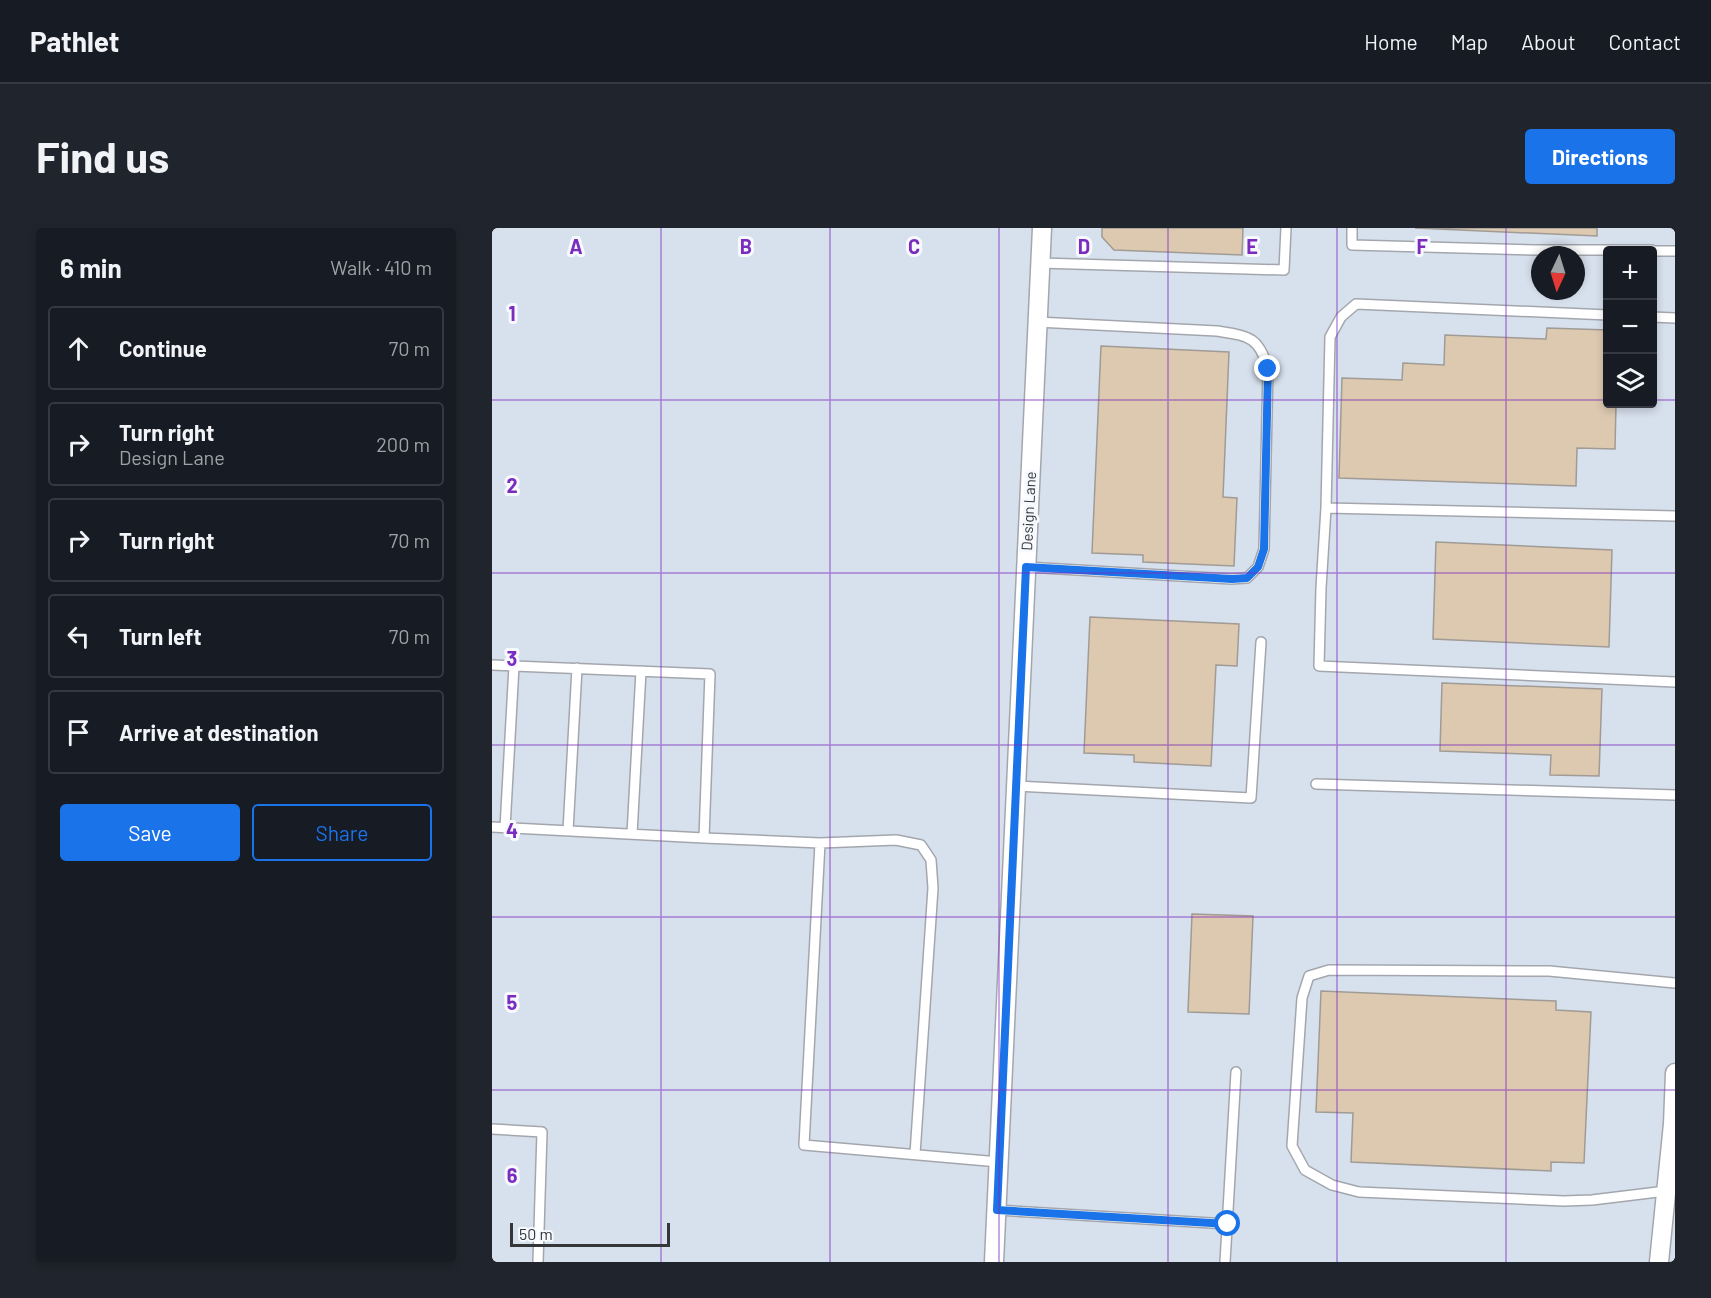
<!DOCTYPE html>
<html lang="en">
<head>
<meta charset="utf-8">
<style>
  :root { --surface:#171b24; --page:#20242c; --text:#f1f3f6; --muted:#9ea1a6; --line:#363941; --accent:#1a73e8 }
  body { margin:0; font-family:Barlow,sans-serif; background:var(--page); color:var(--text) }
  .controls { position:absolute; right:18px; top:18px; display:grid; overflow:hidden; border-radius:6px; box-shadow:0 3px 9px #0003 }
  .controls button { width:54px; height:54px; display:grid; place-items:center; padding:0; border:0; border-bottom:2px solid var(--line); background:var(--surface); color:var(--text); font:30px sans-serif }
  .compass { position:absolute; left:1039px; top:18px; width:54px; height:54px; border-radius:50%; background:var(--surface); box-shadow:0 3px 9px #0003; rotate:184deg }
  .scale { position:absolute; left:18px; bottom:15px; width:160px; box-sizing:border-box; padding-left:6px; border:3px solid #343638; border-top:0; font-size:16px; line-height:21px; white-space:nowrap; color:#343638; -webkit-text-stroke:4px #f6f9fe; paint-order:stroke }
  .stop { position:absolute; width:18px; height:18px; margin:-14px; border:4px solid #1a73e8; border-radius:50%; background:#fff }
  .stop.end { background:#1a73e8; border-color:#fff; box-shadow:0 2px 6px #0008 }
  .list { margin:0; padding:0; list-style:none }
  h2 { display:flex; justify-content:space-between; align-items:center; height:78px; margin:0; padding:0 24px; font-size:26px }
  h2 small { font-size:20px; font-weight:400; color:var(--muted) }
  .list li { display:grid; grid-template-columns:39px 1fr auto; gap:18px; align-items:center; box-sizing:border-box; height:84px; margin:0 12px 12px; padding:0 12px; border:2px solid var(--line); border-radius:6px }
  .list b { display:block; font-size:22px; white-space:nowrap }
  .list p { margin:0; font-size:20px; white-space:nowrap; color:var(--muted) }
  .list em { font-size:20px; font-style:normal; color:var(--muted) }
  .actions { display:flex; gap:12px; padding:18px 24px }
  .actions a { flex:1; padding:14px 0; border:2px solid var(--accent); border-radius:6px; text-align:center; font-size:21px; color:var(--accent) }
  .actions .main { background:var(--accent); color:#fff }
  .icon { flex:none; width:33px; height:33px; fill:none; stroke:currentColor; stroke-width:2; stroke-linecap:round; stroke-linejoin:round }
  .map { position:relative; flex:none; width:1183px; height:1034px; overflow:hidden; border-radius:6px }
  header { display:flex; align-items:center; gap:36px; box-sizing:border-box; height:84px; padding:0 30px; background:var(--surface); border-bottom:2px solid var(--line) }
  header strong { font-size:28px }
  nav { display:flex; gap:33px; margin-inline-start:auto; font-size:21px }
  .intro { display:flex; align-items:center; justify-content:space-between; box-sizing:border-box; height:144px; padding:0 36px }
  h1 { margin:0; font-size:42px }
  .button { padding:15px 27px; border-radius:6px; background:var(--accent); color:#fff; font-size:21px; font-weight:700 }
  main { display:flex; gap:36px; padding:0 36px }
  aside { flex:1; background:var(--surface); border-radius:6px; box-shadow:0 3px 9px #0003 }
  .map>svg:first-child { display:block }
  .built { fill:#d7e0ed; fill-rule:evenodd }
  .building { fill:#ddc9b0; stroke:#a09b95; stroke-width:1.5 }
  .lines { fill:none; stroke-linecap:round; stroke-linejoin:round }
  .service-casing { stroke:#a3a7ad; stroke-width:12 }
  .minor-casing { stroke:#a3a7ad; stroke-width:21 }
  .service { stroke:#fff; stroke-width:9 }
  .minor { stroke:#fff; stroke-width:18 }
  .route { stroke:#1a73e8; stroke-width:8 }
  .grid { fill:none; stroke:#7b2cbf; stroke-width:1.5; stroke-opacity:0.55 }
  .labels { text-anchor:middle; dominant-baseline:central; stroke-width:6; stroke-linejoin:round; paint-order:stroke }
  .street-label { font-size:15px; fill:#343638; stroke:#f6f9fe }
  .grid-label { font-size:20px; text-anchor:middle; font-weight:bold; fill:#7b2cbf; stroke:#f6f9fe; stroke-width:6; stroke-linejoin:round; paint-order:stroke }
</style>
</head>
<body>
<header>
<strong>Pathlet</strong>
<nav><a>Home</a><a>Map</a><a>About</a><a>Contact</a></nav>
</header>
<div class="intro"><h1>Find us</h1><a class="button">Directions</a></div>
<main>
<aside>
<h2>6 min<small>Walk · 410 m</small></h2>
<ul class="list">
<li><svg class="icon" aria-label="ahead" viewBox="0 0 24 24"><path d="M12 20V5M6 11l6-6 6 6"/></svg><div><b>Continue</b></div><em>70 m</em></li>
<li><svg class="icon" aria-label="right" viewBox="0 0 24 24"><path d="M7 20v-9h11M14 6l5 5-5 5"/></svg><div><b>Turn right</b><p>Design Lane</p></div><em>200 m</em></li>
<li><svg class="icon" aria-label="right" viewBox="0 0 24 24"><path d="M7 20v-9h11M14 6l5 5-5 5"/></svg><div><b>Turn right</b></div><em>70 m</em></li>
<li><svg class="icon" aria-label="left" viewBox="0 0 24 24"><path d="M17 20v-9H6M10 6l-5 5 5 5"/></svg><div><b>Turn left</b></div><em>70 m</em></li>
<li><svg class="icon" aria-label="arrive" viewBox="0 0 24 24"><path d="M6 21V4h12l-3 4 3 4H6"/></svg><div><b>Arrive at destination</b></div></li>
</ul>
<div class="actions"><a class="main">Save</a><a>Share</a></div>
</aside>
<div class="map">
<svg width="1183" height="1034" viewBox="0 0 1183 1034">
  <rect width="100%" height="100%" fill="#e8ecf2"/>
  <!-- built -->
  <path class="built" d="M 0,0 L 1183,0 L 1183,1034 L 0,1034 ZM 1116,22 L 1160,22 L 1160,176 L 1116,176 ZM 1048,27 L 1084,27 L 1084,63 L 1048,63 Z"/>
  <!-- building -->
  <path class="building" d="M 610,0 L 751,0 L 750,27 L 622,22 L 610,9 Z
    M 923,0 L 1105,0 L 1105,8 Z
    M 1055,100 L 1116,102 L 1116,176 L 1124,176 L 1123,221 L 1085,220 L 1084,258 L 847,250 L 850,150 L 910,152 L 911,135 L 952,137 L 953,107 L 1054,111 Z
    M 609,118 L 737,124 L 731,269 L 745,270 L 742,338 L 651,334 L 651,327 L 600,325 Z
    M 944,314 L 1120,322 L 1117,419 L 941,411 Z
    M 598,389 L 747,396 L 745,438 L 724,437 L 719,538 L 642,534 L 642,527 L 592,525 Z
    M 950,455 L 1110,461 L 1107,548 L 1058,547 L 1059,527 L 948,523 Z
    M 700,686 L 761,688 L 757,786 L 696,784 Z
    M 829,763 L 1064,773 L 1064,782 L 1099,784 L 1092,935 L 1059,934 L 1059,943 L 859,934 L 861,885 L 824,884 Z"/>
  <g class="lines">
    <defs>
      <path id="service" d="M 860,0 L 860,17 L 1042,22 L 1160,22
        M 1160,23 L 1183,23
        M 548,35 L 792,42 L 794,0
        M 1160,89 L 1183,90
        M 834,280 L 838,109 L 849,89 L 864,76 L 1116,87
        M 1183,288 L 834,280 L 829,360 L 827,438 L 1183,454
        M 534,339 L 739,351 L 755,350 L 766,339 L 772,321 L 776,141 C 767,108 756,108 725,103 L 545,94
        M 0,437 L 218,446 L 212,610 L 0,599
        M 824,556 L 1183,567
        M 524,558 L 759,570 L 769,414
        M 13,600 L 22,438
        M 76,603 L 85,440
        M 140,606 L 149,443
        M 212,610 L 328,615 L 404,612 L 429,617 L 439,632 L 441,660 L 423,926
        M 328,615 L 312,917 L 507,934
        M 0,901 L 50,904 L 46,1034
        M 1174,963 L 1100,972 L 1072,973 L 867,964 L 840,957 L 813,942 L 800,918 L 810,770 L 817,748 L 837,742 L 1057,743 L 1183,755
        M 505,982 L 736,996
        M 733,1034 L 744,844"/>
      <path id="minor" d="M 502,1034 L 550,0
        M 1167,1034 L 1181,896 L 1183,845"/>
    </defs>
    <!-- service casing -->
    <use href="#service" class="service-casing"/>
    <!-- minor casing -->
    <use href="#minor" class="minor-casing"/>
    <!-- service -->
    <use href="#service" class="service"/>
    <!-- minor -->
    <use href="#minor" class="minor"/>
  </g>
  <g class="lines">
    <!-- route -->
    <path class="route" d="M 736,996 L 505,982 L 534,339 L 740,351 L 755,350 L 766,339 L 772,321 L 776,141"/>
  </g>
  <!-- grid -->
  <path class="grid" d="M 169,0 L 169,1034M 338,0 L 338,1034M 507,0 L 507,1034M 676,0 L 676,1034M 845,0 L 845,1034M 1014,0 L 1014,1034M 0,172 L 1116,172M 1160,172 L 1183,172M 0,345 L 1183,345M 0,517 L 1183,517M 0,689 L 1183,689M 0,862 L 1183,862"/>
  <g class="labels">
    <!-- street labels -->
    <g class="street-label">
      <text transform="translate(536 283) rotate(-87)">Design Lane</text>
    </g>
  </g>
  <g class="grid-label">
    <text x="84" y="26">A</text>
    <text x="254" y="26">B</text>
    <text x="422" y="26">C</text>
    <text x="592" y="26">D</text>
    <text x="760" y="26">E</text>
    <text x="930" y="26">F</text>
    <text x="20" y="93">1</text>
    <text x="20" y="265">2</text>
    <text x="20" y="438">3</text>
    <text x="20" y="610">4</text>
    <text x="20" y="782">5</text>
    <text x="20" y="955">6</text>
  </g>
</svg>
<div class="controls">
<button>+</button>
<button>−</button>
<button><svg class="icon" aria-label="layers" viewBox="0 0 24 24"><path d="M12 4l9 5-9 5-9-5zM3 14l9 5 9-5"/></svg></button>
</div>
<svg class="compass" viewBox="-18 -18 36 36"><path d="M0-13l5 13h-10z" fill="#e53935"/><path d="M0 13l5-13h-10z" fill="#9ea1a6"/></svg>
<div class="scale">50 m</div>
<div class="stop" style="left:736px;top:996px"></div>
<div class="stop end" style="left:776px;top:141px"></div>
</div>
</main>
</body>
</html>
